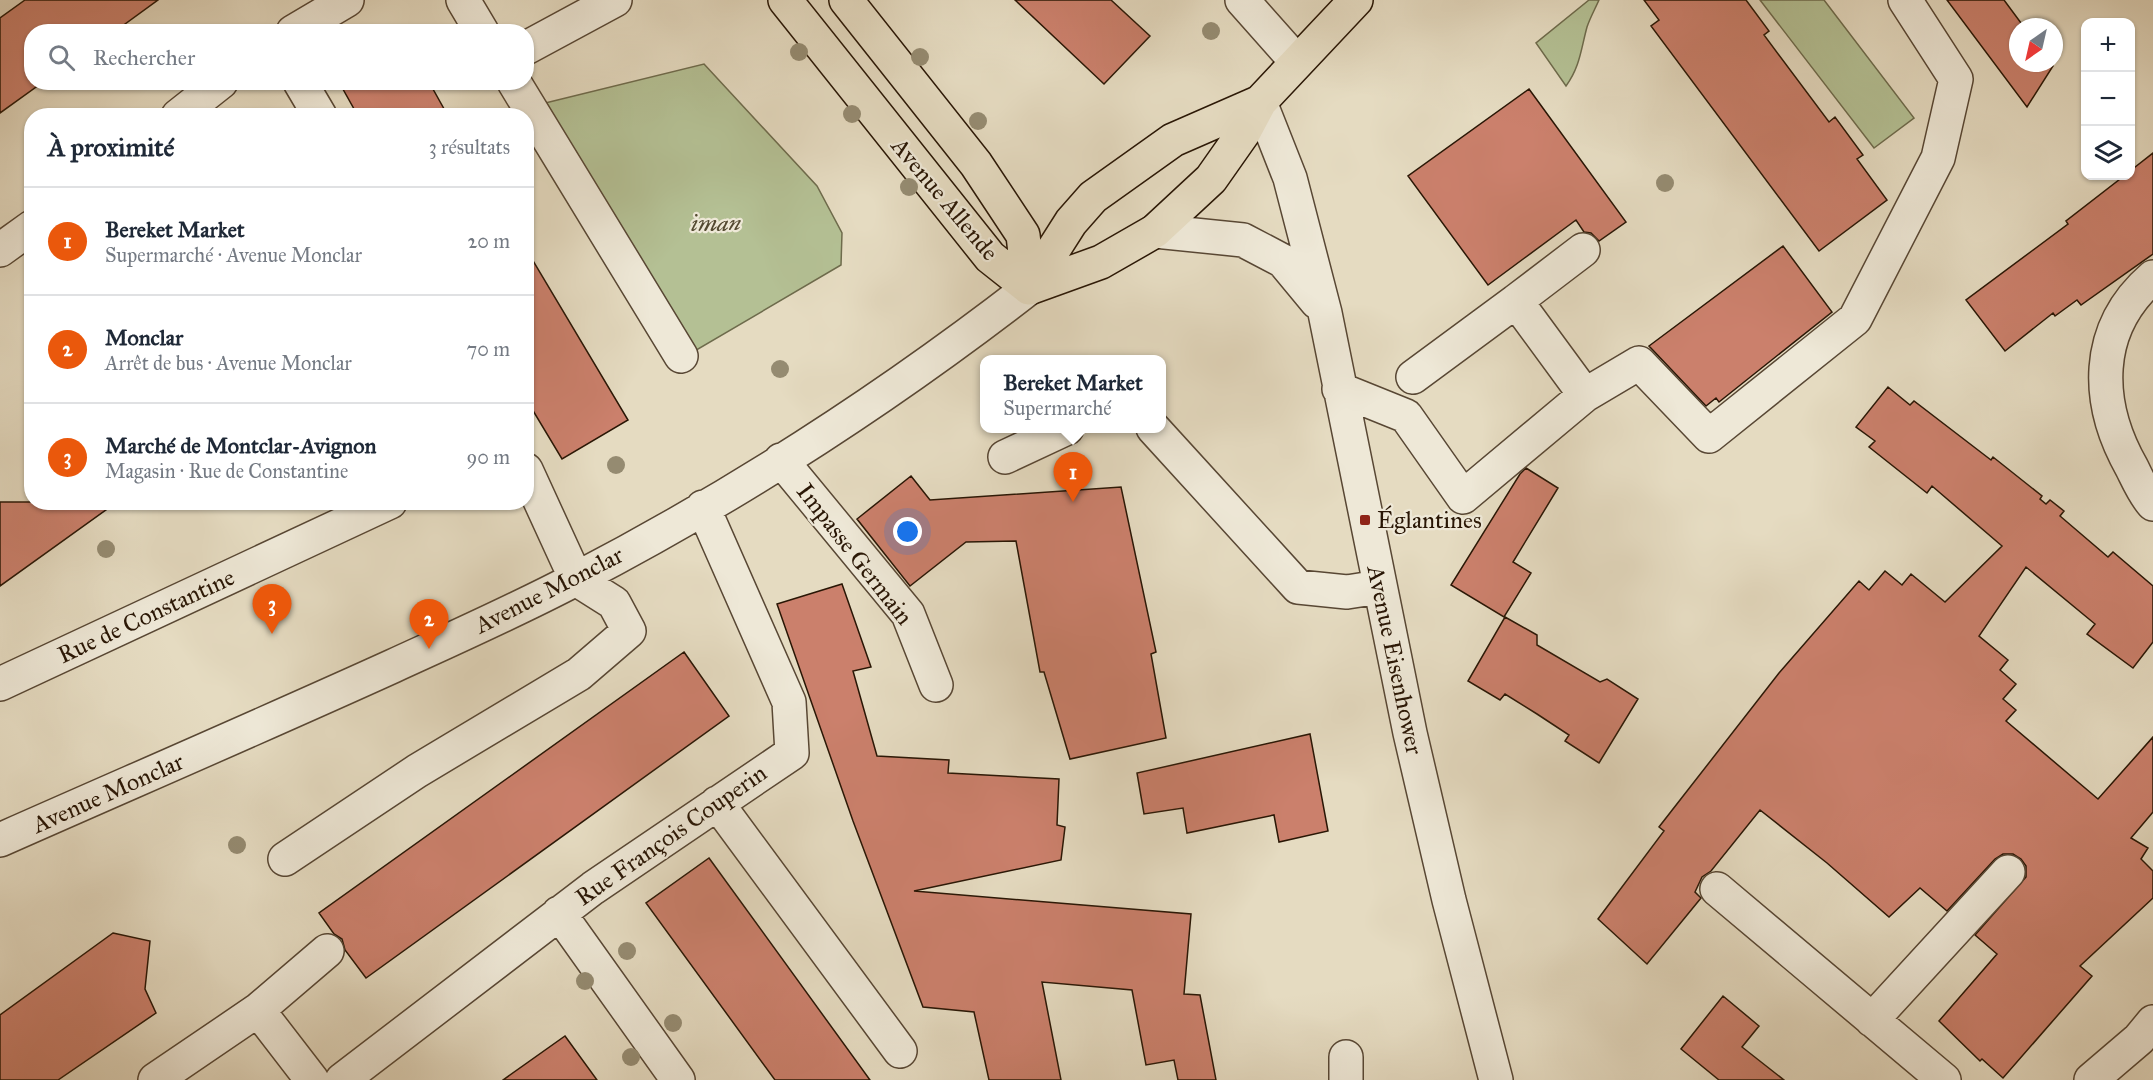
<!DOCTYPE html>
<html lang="fr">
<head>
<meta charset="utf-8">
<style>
  :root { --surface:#fff; --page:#f6f6f7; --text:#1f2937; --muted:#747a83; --line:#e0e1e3; --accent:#ea580c }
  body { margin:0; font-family:"IM FELL Great Primer",serif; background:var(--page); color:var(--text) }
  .controls { position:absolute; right:18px; top:18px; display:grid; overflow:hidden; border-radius:12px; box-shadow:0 2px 4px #0004 }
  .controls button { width:54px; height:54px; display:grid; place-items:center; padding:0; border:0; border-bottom:2px solid var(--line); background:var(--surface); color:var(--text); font:30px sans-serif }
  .compass { position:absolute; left:2009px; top:18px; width:54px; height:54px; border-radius:50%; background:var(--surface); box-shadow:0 2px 4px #0004; rotate:214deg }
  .you { position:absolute; left:908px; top:532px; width:21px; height:21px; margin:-15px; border:4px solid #fff; border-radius:50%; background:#1a73e8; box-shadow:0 0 0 9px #1a73e833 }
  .badge { display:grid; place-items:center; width:39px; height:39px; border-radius:50%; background:var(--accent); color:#fff; font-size:20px; font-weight:700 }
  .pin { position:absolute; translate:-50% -50px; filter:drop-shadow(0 2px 3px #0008) }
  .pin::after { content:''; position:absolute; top:32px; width:21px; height:18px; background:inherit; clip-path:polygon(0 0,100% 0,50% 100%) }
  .popup { position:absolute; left:980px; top:355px; width:186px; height:78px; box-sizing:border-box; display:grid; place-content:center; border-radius:12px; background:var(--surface); filter:drop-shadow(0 2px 4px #0005); font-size:20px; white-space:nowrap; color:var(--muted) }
  .popup b { font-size:22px; color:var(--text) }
  .popup::after { content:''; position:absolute; left:50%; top:100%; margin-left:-12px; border:12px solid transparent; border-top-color:var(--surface) }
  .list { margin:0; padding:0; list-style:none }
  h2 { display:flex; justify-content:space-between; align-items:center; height:78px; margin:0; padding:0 24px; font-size:26px }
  h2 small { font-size:20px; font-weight:400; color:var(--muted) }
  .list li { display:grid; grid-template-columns:39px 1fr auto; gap:18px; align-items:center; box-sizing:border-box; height:108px; padding:0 24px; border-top:2px solid var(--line) }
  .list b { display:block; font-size:22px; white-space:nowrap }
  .list p { margin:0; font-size:20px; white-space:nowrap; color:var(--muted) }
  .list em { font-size:20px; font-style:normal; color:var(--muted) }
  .icon { flex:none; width:33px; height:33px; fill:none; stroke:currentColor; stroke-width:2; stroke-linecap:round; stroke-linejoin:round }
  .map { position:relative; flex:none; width:2153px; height:1080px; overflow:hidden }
  .search { position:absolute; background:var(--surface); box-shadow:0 2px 4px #0004; left:24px; top:24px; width:510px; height:66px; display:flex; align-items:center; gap:15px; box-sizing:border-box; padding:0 21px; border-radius:24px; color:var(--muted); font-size:22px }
  .panel { position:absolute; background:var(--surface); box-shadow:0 2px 4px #0004; left:24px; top:108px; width:510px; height:402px; border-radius:24px }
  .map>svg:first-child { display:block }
  .green { fill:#b4c094; stroke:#6e6b4c; stroke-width:1.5 }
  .building { fill:#cb806c; stroke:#291605; stroke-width:1.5 }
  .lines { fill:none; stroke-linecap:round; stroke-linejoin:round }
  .minor-casing { stroke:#584734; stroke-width:36 }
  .major-casing { stroke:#291605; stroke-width:36 }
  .minor { stroke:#eee8d7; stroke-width:33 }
  .major { stroke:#e5dbc1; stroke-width:33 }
  .tree { fill:#958b71 }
  .poi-dot { fill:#8f2418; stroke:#eee8d7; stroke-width:2 }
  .labels { text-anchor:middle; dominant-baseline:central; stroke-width:4.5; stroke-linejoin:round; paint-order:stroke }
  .street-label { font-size:24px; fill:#291605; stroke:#eee8d7 }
  .park-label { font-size:24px; font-style:italic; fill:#534930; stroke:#eee8d7 }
  .poi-label { font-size:24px; fill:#291605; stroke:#eee8d7; text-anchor:start }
</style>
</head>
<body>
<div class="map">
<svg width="2153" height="1080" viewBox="0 0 2153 1080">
  <rect width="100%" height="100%" fill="#e5dbc1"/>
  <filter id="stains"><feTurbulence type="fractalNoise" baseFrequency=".00333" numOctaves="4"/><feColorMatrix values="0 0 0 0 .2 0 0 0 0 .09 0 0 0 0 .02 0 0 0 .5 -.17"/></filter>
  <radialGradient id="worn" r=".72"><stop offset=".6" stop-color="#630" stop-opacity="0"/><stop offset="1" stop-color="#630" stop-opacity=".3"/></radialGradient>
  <!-- green -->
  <path class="green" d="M 1589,0 L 1599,0 C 1595,9 1590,18 1587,27 C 1581,49 1580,67 1566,86 L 1536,43 Z
    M 1760,0 L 1824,0 L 1914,118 L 1874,148 Z
    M 704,64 L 817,186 L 842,233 L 841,265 L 693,352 L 529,107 Z"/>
  <!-- building -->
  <path class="building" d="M 25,0 L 158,0 L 114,32 L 32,32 L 32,82 L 43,82 L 0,113 L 0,18 Z
    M 1015,0 L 1111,0 L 1150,36 L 1104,84 Z
    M 1644,0 L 1746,0 L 1769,31 L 1764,35 L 1829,122 L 1835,117 L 1863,155 L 1857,159 L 1887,200 L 1819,251 L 1651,26 L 1659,20 Z
    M 1947,0 L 2004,0 L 2024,27 L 2018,27 L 2018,63 L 2051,63 L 2053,66 L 2027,107 Z
    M 339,82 L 429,82 L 448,116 L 358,116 Z
    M 1529,89 L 1626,222 L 1599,241 L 1591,233 L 1584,232 L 1576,220 L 1488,285 L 1408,176 Z
    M 2153,153 L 2153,254 L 2081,305 L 2077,300 L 2055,316 L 2053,313 L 2005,351 L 1966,300 L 2068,224 L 2066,221 L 2124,176 L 2130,176 L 2130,171 Z
    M 1783,246 L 1832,312 L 1719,402 L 1716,398 L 1706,406 L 1649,346 Z
    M 526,249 L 628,420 L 562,459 L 526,399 Z
    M 1888,387 L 1910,405 L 1914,401 L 1991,460 L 1993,457 L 2042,496 L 2040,499 L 2046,504 L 2050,500 L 2064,511 L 2060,516 L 2108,557 L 2113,552 L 2153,586 L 2153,642 L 2133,668 L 2087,634 L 2095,624 L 2026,567 L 1979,636 L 2008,660 L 2000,670 L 2016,684 L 2003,699 L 2016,710 L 2006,721 L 2098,799 L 2153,737 L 2153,812 L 2131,838 L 2148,848 L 2141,859 L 2153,871 L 2153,898 L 2080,966 L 2092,976 L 2003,1078 L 1982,1059 L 1980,1061 L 1939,1021 L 1997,954 L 1975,935 L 2026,877 L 2026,866 L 2021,859 L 2013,854 L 2003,854 L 1995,859 L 1947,911 L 1920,888 L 1889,917 L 1827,863 L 1760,810 L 1711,871 L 1702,877 L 1695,892 L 1701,898 L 1647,964 L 1598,919 L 1664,831 L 1659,827 L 1779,673 L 1859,581 L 1869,590 L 1885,571 L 1902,585 L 1911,574 L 1945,602 L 2002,546 L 1932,486 L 1927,493 L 1869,447 L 1875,441 L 1856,427 Z
    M 1526,468 L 1558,488 L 1513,562 L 1531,573 L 1504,617 L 1451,585 L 1520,474 Z
    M 911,476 L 930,500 L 1121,487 L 1156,652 L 1151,654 L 1166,738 L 1070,759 L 1044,672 L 1040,672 L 1016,541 L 966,542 L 910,586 L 857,519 Z
    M 0,502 L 117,502 L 0,586 Z
    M 842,584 L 871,667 L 853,671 L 877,756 L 949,760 L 948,773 L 1059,779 L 1057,825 L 1065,827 L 1061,860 L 914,891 L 1191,914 L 1184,994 L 1200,995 L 1216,1080 L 1178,1080 L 1174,1060 L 1146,1065 L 1132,990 L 1042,982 L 1061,1080 L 989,1080 L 974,1012 L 923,1007 L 853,821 L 777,604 Z
    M 1505,617 L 1537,635 L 1537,645 L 1600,682 L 1607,679 L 1638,699 L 1599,763 L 1565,741 L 1569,735 L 1537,714 L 1505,694 L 1500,700 L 1468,681 Z
    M 684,652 L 729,716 L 366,978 L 345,950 L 342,939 L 334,934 L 319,913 Z
    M 1310,734 L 1328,831 L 1279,842 L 1274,815 L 1187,833 L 1183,808 L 1144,814 L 1137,773 Z
    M 709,858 L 870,1080 L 775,1080 L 646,903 Z
    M 113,933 L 150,941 L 145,989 L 156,1013 L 58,1080 L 0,1080 L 0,1015 Z
    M 1723,996 L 1759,1026 L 1742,1047 L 1784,1080 L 1719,1080 L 1681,1049 Z
    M 565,1036 L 597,1080 L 503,1080 Z"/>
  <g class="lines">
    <defs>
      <path id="minor" d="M 463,0 L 482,32
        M 1242,0 L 1297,62
        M 293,32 L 347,0
        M 526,48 L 615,0
        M 300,82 L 320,116
        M 514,82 L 681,356
        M 1260,102 L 1290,178 L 1325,313 L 1410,733 L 1449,900 L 1496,1080
        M 178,116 L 221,82
        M 1155,231 L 1243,240 L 1283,261 L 1317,302
        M 0,250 L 32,227
        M 2153,277 C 2093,329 2095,403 2132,468 C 2138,480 2144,494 2153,504
        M 1516,301 L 1583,250
        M 1339,389 L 1406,416 L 1463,497 L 1585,395 L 1516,301 L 1413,377
        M 1585,395 L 1639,363 L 1709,436 L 1855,319 L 1938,158 L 1956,79 L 1905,0
        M 1153,428 L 1298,587 L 1347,592 L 1379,587
        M 1005,457 L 1067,428
        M 781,460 L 908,614 L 936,685
        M 0,684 L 390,502
        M 717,803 L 900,1051
        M 0,840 C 131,782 263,725 393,666 C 454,638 515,611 574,580 C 734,497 887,398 1029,288
        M 285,859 L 417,771 L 579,674 L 629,631 L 614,603 L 576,579 L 526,470
        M 1717,889 L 1944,1080
        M 559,913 L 678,1080
        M 258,1010 L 327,951
        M 1872,1020 L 2008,872
        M 1346,1057 L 1346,1080
        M 155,1080 L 258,1010 L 312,1080
        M 342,1080 L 593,888 L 792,753 L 789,702 L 703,507
        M 2091,1080 L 2139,1039 L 2153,1022"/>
      <path id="major" d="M 785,0 L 990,257 L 1029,288
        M 846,0 L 976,164 L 1023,235 L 1029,288
        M 1029,288 L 1101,262 L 1155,231 L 1211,179 L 1244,132 L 1260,102 L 1356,0
        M 1029,288 L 1071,222 L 1093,197 L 1173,140 L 1260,102"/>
    </defs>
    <!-- minor casing -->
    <use href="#minor" class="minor-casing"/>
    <!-- major casing -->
    <use href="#major" class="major-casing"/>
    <!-- minor -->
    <use href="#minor" class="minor"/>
    <!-- major -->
    <use href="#major" class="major"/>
  </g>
  <!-- trees -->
  <g class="tree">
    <circle cx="1211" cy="31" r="9"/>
    <circle cx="799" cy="52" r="9"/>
    <circle cx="920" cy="57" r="9"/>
    <circle cx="852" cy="114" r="9"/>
    <circle cx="978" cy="121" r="9"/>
    <circle cx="1665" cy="183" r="9"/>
    <circle cx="909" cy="187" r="9"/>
    <circle cx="780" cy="369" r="9"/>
    <circle cx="616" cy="465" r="9"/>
    <circle cx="106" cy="549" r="9"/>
    <circle cx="237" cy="845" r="9"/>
    <circle cx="627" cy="951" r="9"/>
    <circle cx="585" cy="981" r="9"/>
    <circle cx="673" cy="1023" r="9"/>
    <circle cx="631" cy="1057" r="9"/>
  </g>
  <!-- markers -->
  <rect class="poi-dot" x="1359" y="514" width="12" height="12" rx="3"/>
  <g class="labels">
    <!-- street labels -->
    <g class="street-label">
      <text transform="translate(945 199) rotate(50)">Avenue Allende</text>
      <text transform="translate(855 554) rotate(52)">Impasse Germain</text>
      <text transform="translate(549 590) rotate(-27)">Avenue Monclar</text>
      <text transform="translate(146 616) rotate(-25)">Rue de Constantine</text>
      <text transform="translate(1395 660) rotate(78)">Avenue Eisenhower</text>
      <text transform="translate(108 793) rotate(-24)">Avenue Monclar</text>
      <text transform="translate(671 835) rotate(-35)">Rue François Couperin</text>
    </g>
    <!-- park labels -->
    <g class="park-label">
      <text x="716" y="223">iman</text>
    </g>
    <!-- poi labels -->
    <g class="poi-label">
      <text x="1377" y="520">Églantines</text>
    </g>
  </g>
  <rect width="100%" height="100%" filter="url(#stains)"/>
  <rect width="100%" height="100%" fill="url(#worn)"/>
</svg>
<div class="controls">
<button>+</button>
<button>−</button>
<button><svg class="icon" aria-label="layers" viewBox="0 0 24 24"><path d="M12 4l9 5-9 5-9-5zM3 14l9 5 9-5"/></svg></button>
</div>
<svg class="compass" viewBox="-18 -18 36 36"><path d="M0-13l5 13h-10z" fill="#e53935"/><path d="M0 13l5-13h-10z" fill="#747a83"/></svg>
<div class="you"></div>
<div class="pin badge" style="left:1073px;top:502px">1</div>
<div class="popup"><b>Bereket Market</b>Supermarché</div>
<div class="pin badge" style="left:429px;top:649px">2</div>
<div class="pin badge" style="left:272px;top:634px">3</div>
<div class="search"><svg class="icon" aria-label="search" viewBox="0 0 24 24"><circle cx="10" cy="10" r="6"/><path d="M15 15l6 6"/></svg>Rechercher</div>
<section class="panel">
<h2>À proximité<small>3 résultats</small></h2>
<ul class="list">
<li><span class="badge">1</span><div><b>Bereket Market</b><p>Supermarché · Avenue Monclar</p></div><em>20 m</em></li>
<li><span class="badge">2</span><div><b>Monclar</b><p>Arrêt de bus · Avenue Monclar</p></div><em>70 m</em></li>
<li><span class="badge">3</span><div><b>Marché de Montclar-Avignon</b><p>Magasin · Rue de Constantine</p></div><em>90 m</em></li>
</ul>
</section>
</div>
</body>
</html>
